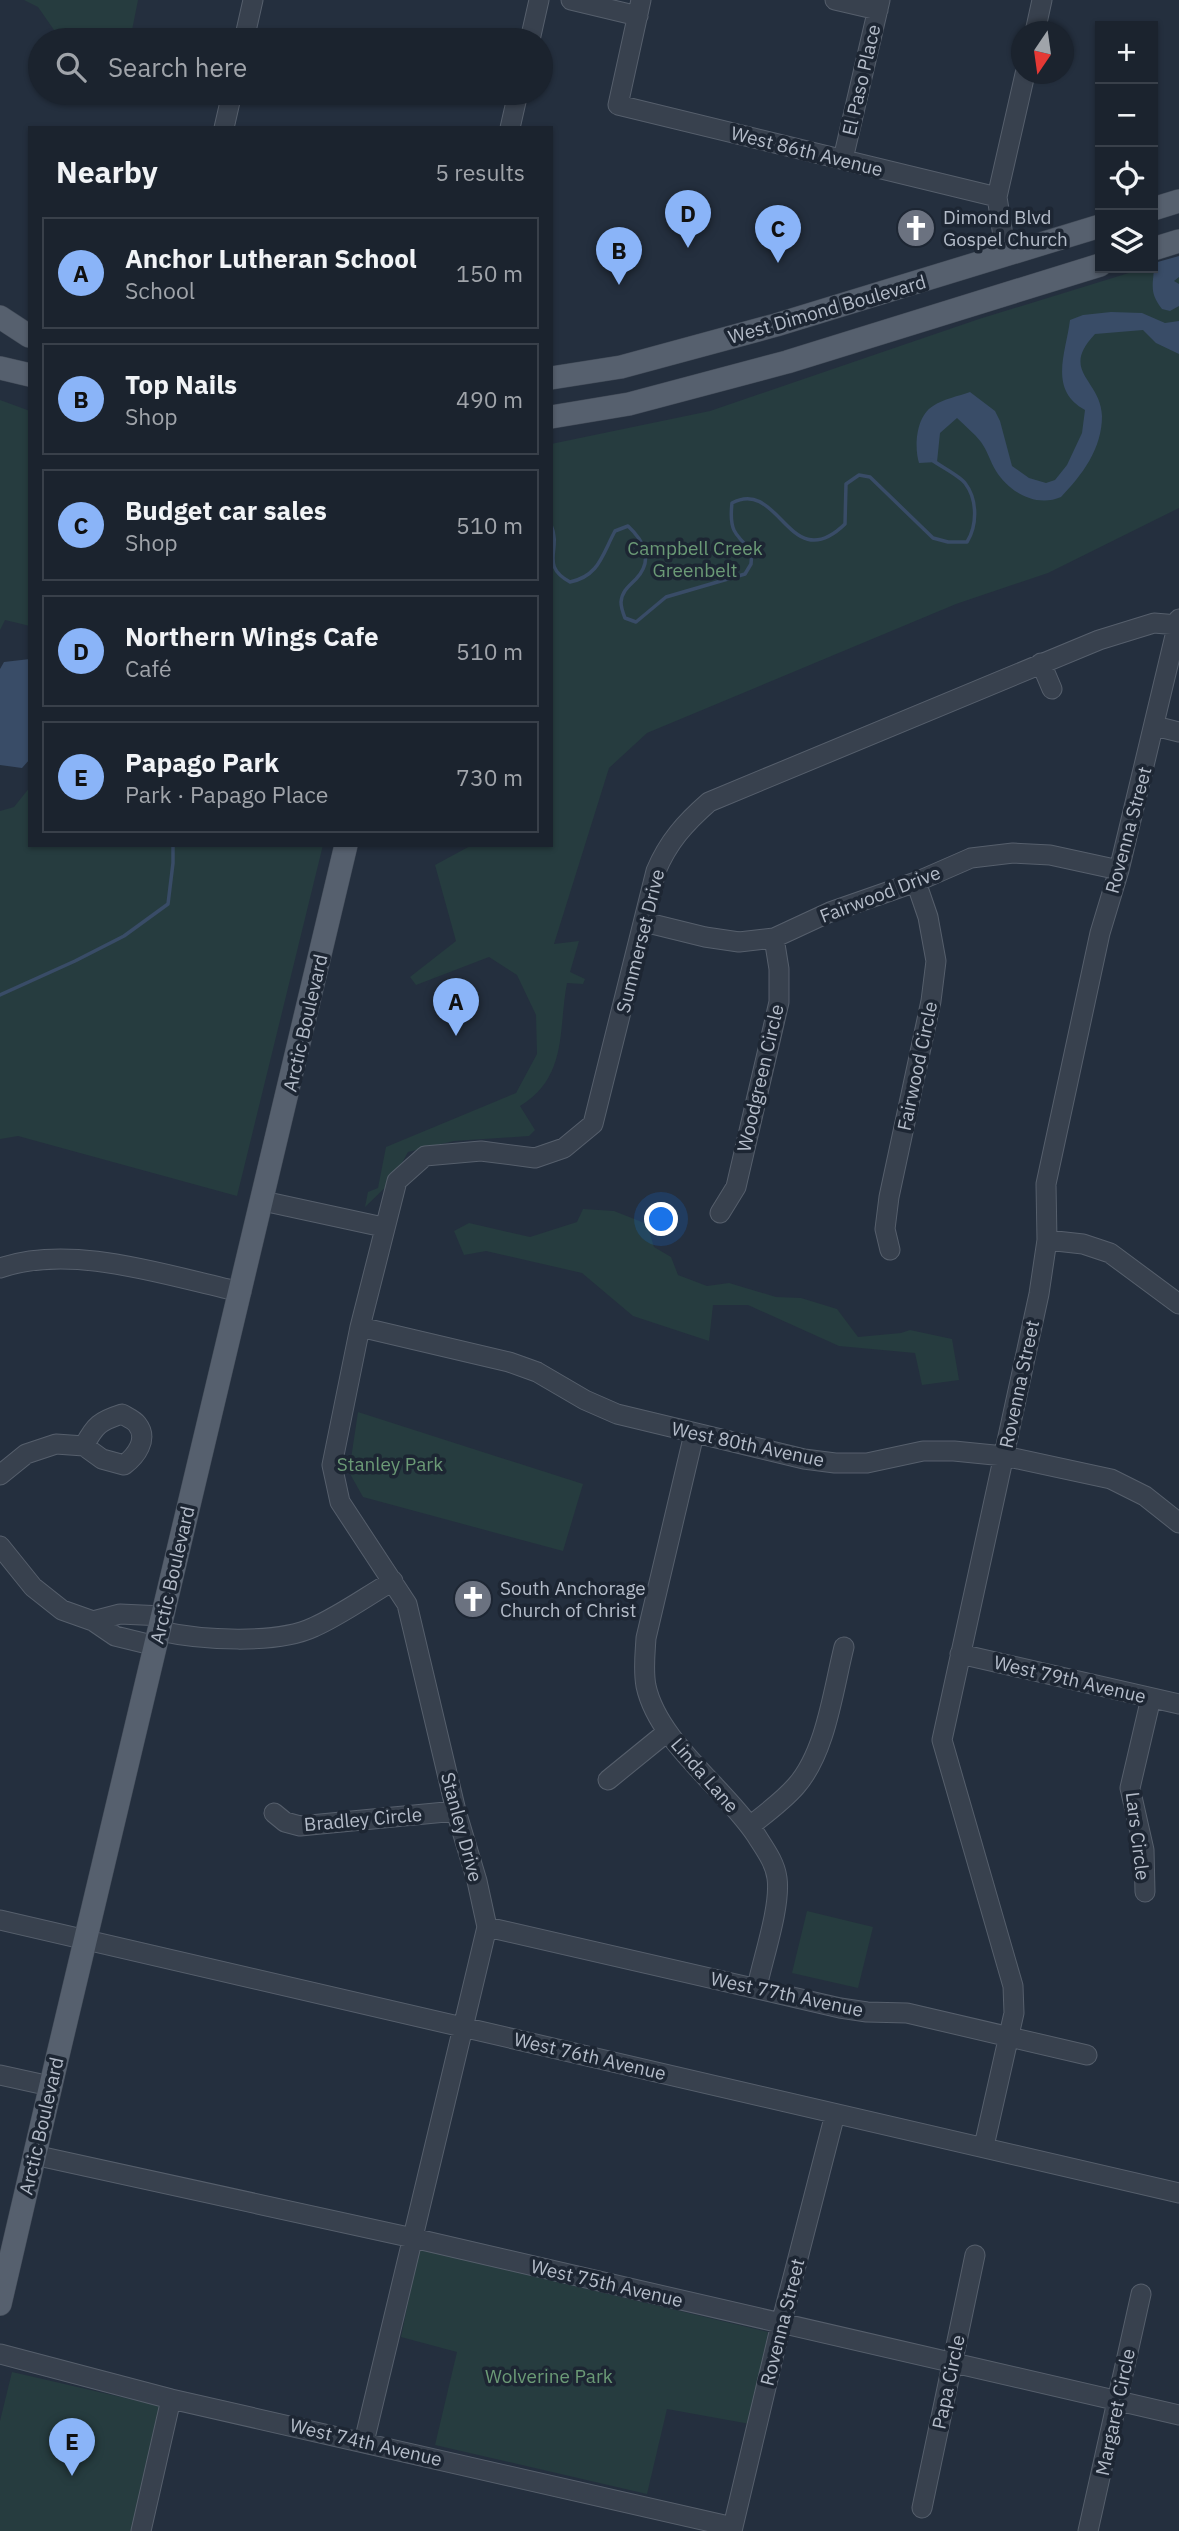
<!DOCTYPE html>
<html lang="en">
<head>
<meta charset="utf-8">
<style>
  :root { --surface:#1b232e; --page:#282f3a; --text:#f1f3f6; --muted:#a0a4aa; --line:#39404a; --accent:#8ab4f8 }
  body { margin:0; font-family:"IBM Plex Sans",sans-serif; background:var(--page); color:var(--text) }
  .controls { position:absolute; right:21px; top:21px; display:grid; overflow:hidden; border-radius:0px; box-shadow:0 2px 5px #0004 }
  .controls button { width:63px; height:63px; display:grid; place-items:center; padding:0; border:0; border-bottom:2px solid var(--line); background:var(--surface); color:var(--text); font:35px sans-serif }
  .compass { position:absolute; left:1011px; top:21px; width:63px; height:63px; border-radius:50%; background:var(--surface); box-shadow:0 2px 5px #0004; rotate:193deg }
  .you { position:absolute; left:662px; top:1220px; width:24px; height:24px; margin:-18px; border:5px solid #fff; border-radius:50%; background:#1a73e8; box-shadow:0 0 0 10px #1a73e833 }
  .badge { display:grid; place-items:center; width:46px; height:46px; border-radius:50%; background:var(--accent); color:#111; font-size:23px; font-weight:700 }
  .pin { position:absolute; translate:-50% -58px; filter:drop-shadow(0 2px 4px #0008) }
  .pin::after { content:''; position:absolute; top:37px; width:24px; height:21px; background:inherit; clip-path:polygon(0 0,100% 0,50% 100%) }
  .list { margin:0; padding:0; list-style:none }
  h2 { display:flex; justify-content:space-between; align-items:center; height:91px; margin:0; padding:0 28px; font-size:30px }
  h2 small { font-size:23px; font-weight:400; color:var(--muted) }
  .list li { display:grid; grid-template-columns:46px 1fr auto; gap:21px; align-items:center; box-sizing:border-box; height:112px; margin:0 14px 14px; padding:0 14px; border:2px solid var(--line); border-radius:0px }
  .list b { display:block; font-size:26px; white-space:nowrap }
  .list p { margin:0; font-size:23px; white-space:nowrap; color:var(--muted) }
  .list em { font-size:23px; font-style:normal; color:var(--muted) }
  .icon { flex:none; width:38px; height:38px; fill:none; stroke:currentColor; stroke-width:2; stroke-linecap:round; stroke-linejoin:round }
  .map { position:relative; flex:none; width:1179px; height:2531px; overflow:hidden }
  .search { position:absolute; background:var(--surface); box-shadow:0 2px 5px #0004; left:28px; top:28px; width:525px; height:77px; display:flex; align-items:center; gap:18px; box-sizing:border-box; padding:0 24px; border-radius:38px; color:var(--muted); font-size:26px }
  .panel { position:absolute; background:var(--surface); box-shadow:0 2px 5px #0004; left:28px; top:126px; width:525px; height:721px; border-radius:0px }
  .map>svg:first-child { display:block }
  .green { fill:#263c3f }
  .water { fill:#394c67 }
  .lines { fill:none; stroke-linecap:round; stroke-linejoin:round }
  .stream { stroke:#394c67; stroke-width:3.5 }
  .minor-casing { stroke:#565f6c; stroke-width:21 }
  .major-casing { stroke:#414a57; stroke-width:24 }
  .minor { stroke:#38414e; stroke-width:19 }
  .major { stroke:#56606e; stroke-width:23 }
  .labels { text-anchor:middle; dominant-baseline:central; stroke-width:7; stroke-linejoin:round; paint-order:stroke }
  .street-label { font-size:19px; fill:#b4bcc9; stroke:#1d2633 }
  .poi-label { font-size:19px; fill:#b4bcc9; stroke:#1d2633; text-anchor:start }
  .park-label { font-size:19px; fill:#6b9a76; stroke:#1d2633 }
</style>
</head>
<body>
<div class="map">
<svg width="1179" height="2531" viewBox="0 0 1179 2531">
  <rect width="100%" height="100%" fill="#242f3e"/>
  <!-- green -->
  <path class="green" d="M 24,0 L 138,0 L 130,40 L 61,40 L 38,7 Z
    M 1179,258 L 1179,508 L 1048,573 L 956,604 L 647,733 L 609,768 L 554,944 L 579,941 L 570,972 L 585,979 L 583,984 L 567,983 C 558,1030 568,1077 520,1106 L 535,1130 L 529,1136 L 454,1141 L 408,1152 L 393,1180 L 365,1207 L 368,1192 L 378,1188 L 386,1147 L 516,1093 L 537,1054 L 536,1015 L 517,975 L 489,957 L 416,985 L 410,977 L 456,941 L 435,865 L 472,845 L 551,845 L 551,444 L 710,411 L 979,319 L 1145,268 L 1153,268 L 1153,265 Z
    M 0,400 L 30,411 L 30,626 L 5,620 L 0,630 Z
    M 30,787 L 30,845 L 323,845 L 237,1196 L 18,1136 L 0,1139 L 0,811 L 14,807 Z
    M 583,1209 L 614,1211 L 647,1224 L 654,1247 L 671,1257 L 678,1275 L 707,1286 L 729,1283 L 776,1297 L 801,1298 L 837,1309 L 858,1337 L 901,1333 L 910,1330 L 952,1339 L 959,1380 L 922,1385 L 915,1353 L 839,1346 L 748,1305 L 713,1305 L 709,1341 L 633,1316 L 582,1273 L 486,1251 L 464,1255 L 454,1231 L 469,1223 L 530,1237 L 577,1222 Z
    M 358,1412 L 583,1484 L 563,1551 L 363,1497 L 349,1472 Z
    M 807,1911 L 873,1927 L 858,1988 L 792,1973 Z
    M 419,2249 L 768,2332 L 750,2424 L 667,2409 L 647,2494 L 435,2445 L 457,2352 L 401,2337 Z
    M 12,2372 L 160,2406 L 134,2531 L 0,2531 L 0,2421 Z"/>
  <!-- water -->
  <path class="water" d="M 1179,256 L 1179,277 L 1174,281 L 1179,284 L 1179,306 L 1170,311 L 1162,309 C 1148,291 1154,285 1154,263 Z
    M 1111,312 L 1142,313 L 1165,323 L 1179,321 L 1179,354 L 1156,343 L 1143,330 L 1095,334 C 1059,372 1101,379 1102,416 C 1102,449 1082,475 1061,497 C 1036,508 1009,492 996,471 C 990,461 987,450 981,442 C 974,433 965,426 957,418 L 940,433 L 937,462 L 919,463 C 914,447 916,416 933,406 C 943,399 959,396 970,392 L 995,411 L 1000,421 L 1012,466 L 1029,478 L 1046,483 L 1055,480 L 1067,465 L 1082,433 L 1085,410 C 1048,390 1066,353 1070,320 L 1083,315 Z
    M 30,659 L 30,759 L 22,768 L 0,765 L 0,669 L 4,662 Z"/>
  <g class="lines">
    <!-- stream -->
    <path class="stream" d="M 551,525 C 562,550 539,565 570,582 C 599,576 602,555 615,531 L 628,526 C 644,541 654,560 636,579 C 629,586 622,591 621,602 C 621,607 623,613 625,618 L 636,622 L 666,597 L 745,574 L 751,564 L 752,551 C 734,534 729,529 732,503 C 780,477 789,578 845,524 L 846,484 L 859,475 L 870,477 L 933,538 L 948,542 L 967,542 C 977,526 978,500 965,483 C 960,476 940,466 932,460
      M 0,995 L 75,961 L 124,936 L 168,904 L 173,863 L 173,845"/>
    <defs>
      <path id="minor" d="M 571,0 L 638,16
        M 641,0 L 618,105 L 997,197
        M 835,0 L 878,10
        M 1035,32 L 1042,0
        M 244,40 L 253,0
        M 530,40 L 539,0
        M 224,128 L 232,93
        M 510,128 L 518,93
        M 843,159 L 880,0
        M 1006,255 L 997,197 L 1025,74
        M 1041,663 L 1052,689
        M 1155,726 L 1179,732
        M 644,922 L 705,937 L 739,942 L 774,938 L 830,912 L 916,882 L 971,858 L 1013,853 L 1050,855 L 1119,870
        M 263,1201 L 383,1227
        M 720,1213 L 736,1187 L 779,1002 L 779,969 L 774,938
        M 1047,1240 L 1083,1244 L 1110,1253 L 1179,1304
        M 890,1250 L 885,1229 L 889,1197 L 931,1001 L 936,961 L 928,917 L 916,882
        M 0,1268 C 73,1243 167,1276 241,1292
        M 360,1327 L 509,1362 L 537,1372 L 585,1400 L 617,1414 L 804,1459 L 835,1463 L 867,1463 L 923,1451 L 954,1451 L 1004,1456 L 1111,1479 L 1145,1496 L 1179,1523
        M 694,1434 L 646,1638 C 645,1655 643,1670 646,1686 C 658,1742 725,1788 756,1835 C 764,1848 775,1862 777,1878 C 781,1906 763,1958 757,1987
        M 0,1475 L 26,1454 L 56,1444 L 84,1446 L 102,1459 L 124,1465 C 136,1456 149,1439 137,1424 C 134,1420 127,1417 122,1414 C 100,1421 95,1425 84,1446
        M 0,1546 L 33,1587 L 62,1610 L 93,1621 L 115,1636 L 156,1646
        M 93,1621 L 120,1614 L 163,1616
        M 160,1631 C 200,1640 276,1645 314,1627 C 341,1615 367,1596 393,1581
        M 960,1654 L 1179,1704
        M 608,1780 L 667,1732
        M 274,1813 L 285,1822 L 300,1826 L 456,1811
        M 750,1826 C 765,1814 783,1801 796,1786 C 826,1752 833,1691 844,1647
        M 1145,1892 L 1144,1850 L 1130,1788 L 1151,1698
        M 0,1920 L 1179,2193
        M 487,1927 L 840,2008 L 867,2012 L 907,2013 L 1087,2055
        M 0,2075 L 50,2086
        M 984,2146 L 1014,2013 L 1013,1986 L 942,1740 L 1039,1294 L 1047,1240 L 1046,1184 L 1100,933 L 1119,870 L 1179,619
        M 34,2155 L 413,2238 L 1179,2415
        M 0,2354 L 171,2399 L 733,2527
        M 364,2442 L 487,1927 L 477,1881 L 456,1811 L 407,1604 L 340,1502 L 332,1465 L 360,1327 L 397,1181 L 425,1156 L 481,1151 L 535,1158 L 564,1148 L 593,1124 L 656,871 C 668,842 685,823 709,802 L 1099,640 L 1154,623 L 1178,625
        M 922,2508 L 975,2255
        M 141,2531 L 171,2399
        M 732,2531 L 781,2324 L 835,2114
        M 1088,2531 L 1141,2294"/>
      <path id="major" d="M 1153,209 L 1179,201
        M 1153,249 L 1179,241
        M 0,317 L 29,336
        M 0,368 L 30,375
        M 551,378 L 621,367 L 776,325 L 1100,226
        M 551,417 L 629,404 L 787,362 L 1100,265
        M 0,2304 C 112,1817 232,1332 346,845"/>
    </defs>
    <!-- minor casing -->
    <use href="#minor" class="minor-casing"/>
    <!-- major casing -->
    <use href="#major" class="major-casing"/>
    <!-- minor -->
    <use href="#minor" class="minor"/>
    <!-- major -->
    <use href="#major" class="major"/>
  </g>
  <!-- icons -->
  <defs>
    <symbol id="church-disc" viewBox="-11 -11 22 22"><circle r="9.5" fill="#6b7280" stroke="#1d2633"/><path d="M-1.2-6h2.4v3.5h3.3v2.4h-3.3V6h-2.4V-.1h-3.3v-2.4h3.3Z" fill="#fff"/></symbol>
  </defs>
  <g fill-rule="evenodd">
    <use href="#church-disc" x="894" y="206" width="44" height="44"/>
    <use href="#church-disc" x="451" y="1577" width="44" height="44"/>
  </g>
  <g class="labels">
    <!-- street labels -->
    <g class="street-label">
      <text transform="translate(861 80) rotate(-77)">El Paso Place</text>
      <text transform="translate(807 151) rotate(14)">West 86th Avenue</text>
      <text transform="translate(827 309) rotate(-16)">West Dimond Boulevard</text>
      <text transform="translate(1128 830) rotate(-75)">Rovenna Street</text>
      <text transform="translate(880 894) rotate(-21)">Fairwood Drive</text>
      <text transform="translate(640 941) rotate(-76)">Summerset Drive</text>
      <text transform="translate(305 1023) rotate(-77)">Arctic Boulevard</text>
      <text transform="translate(917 1066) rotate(-78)">Fairwood Circle</text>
      <text transform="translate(760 1078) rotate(-77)">Woodgreen Circle</text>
      <text transform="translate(1019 1384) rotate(-78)">Rovenna Street</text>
      <text transform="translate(748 1444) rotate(12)">West 80th Avenue</text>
      <text transform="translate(172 1575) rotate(-77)">Arctic Boulevard</text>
      <text transform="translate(1070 1679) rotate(13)">West 79th Avenue</text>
      <text transform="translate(705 1775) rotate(49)">Linda Lane</text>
      <text transform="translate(363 1819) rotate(-5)">Bradley Circle</text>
      <text transform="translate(462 1827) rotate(75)">Stanley Drive</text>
      <text transform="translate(1138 1836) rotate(83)">Lars Circle</text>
      <text transform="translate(787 1994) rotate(12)">West 77th Avenue</text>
      <text transform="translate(590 2056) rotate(13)">West 76th Avenue</text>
      <text transform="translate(41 2126) rotate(-77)">Arctic Boulevard</text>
      <text transform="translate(607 2283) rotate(13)">West 75th Avenue</text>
      <text transform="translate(782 2322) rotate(-76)">Rovenna Street</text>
      <text transform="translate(948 2382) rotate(-78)">Papa Circle</text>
      <text transform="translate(1115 2412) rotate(-78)">Margaret Circle</text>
      <text transform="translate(366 2442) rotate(13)">West 74th Avenue</text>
    </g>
    <!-- poi labels -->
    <g class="poi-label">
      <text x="943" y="217">Dimond Blvd<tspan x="943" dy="22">Gospel Church</tspan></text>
      <text x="500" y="1588">South Anchorage<tspan x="500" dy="22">Church of Christ</tspan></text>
    </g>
    <!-- park labels -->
    <g class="park-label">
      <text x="695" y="548">Campbell Creek<tspan x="695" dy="22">Greenbelt</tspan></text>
      <text x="390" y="1464">Stanley Park</text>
      <text x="549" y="2376">Wolverine Park</text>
    </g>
  </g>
</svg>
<div class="controls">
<button>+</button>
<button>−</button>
<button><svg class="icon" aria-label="locate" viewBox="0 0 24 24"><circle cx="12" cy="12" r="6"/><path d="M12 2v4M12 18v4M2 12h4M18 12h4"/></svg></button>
<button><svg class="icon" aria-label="layers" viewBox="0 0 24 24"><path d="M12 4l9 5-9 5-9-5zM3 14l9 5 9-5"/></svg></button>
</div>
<svg class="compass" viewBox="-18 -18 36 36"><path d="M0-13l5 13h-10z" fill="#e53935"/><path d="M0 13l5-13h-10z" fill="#a0a4aa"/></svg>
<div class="you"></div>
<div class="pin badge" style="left:456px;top:1036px">A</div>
<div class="pin badge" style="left:619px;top:285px">B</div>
<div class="pin badge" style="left:778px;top:263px">C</div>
<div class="pin badge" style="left:688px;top:248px">D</div>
<div class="pin badge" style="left:72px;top:2476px">E</div>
<div class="search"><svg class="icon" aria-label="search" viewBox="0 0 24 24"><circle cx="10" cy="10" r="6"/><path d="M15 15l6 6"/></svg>Search here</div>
<section class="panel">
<h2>Nearby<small>5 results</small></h2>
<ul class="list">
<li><span class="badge">A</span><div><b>Anchor Lutheran School</b><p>School</p></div><em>150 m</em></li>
<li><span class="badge">B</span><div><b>Top Nails</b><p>Shop</p></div><em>490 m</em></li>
<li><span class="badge">C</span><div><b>Budget car sales</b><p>Shop</p></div><em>510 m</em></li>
<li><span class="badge">D</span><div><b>Northern Wings Cafe</b><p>Café</p></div><em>510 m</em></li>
<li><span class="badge">E</span><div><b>Papago Park</b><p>Park · Papago Place</p></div><em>730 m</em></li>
</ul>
</section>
</div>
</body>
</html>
